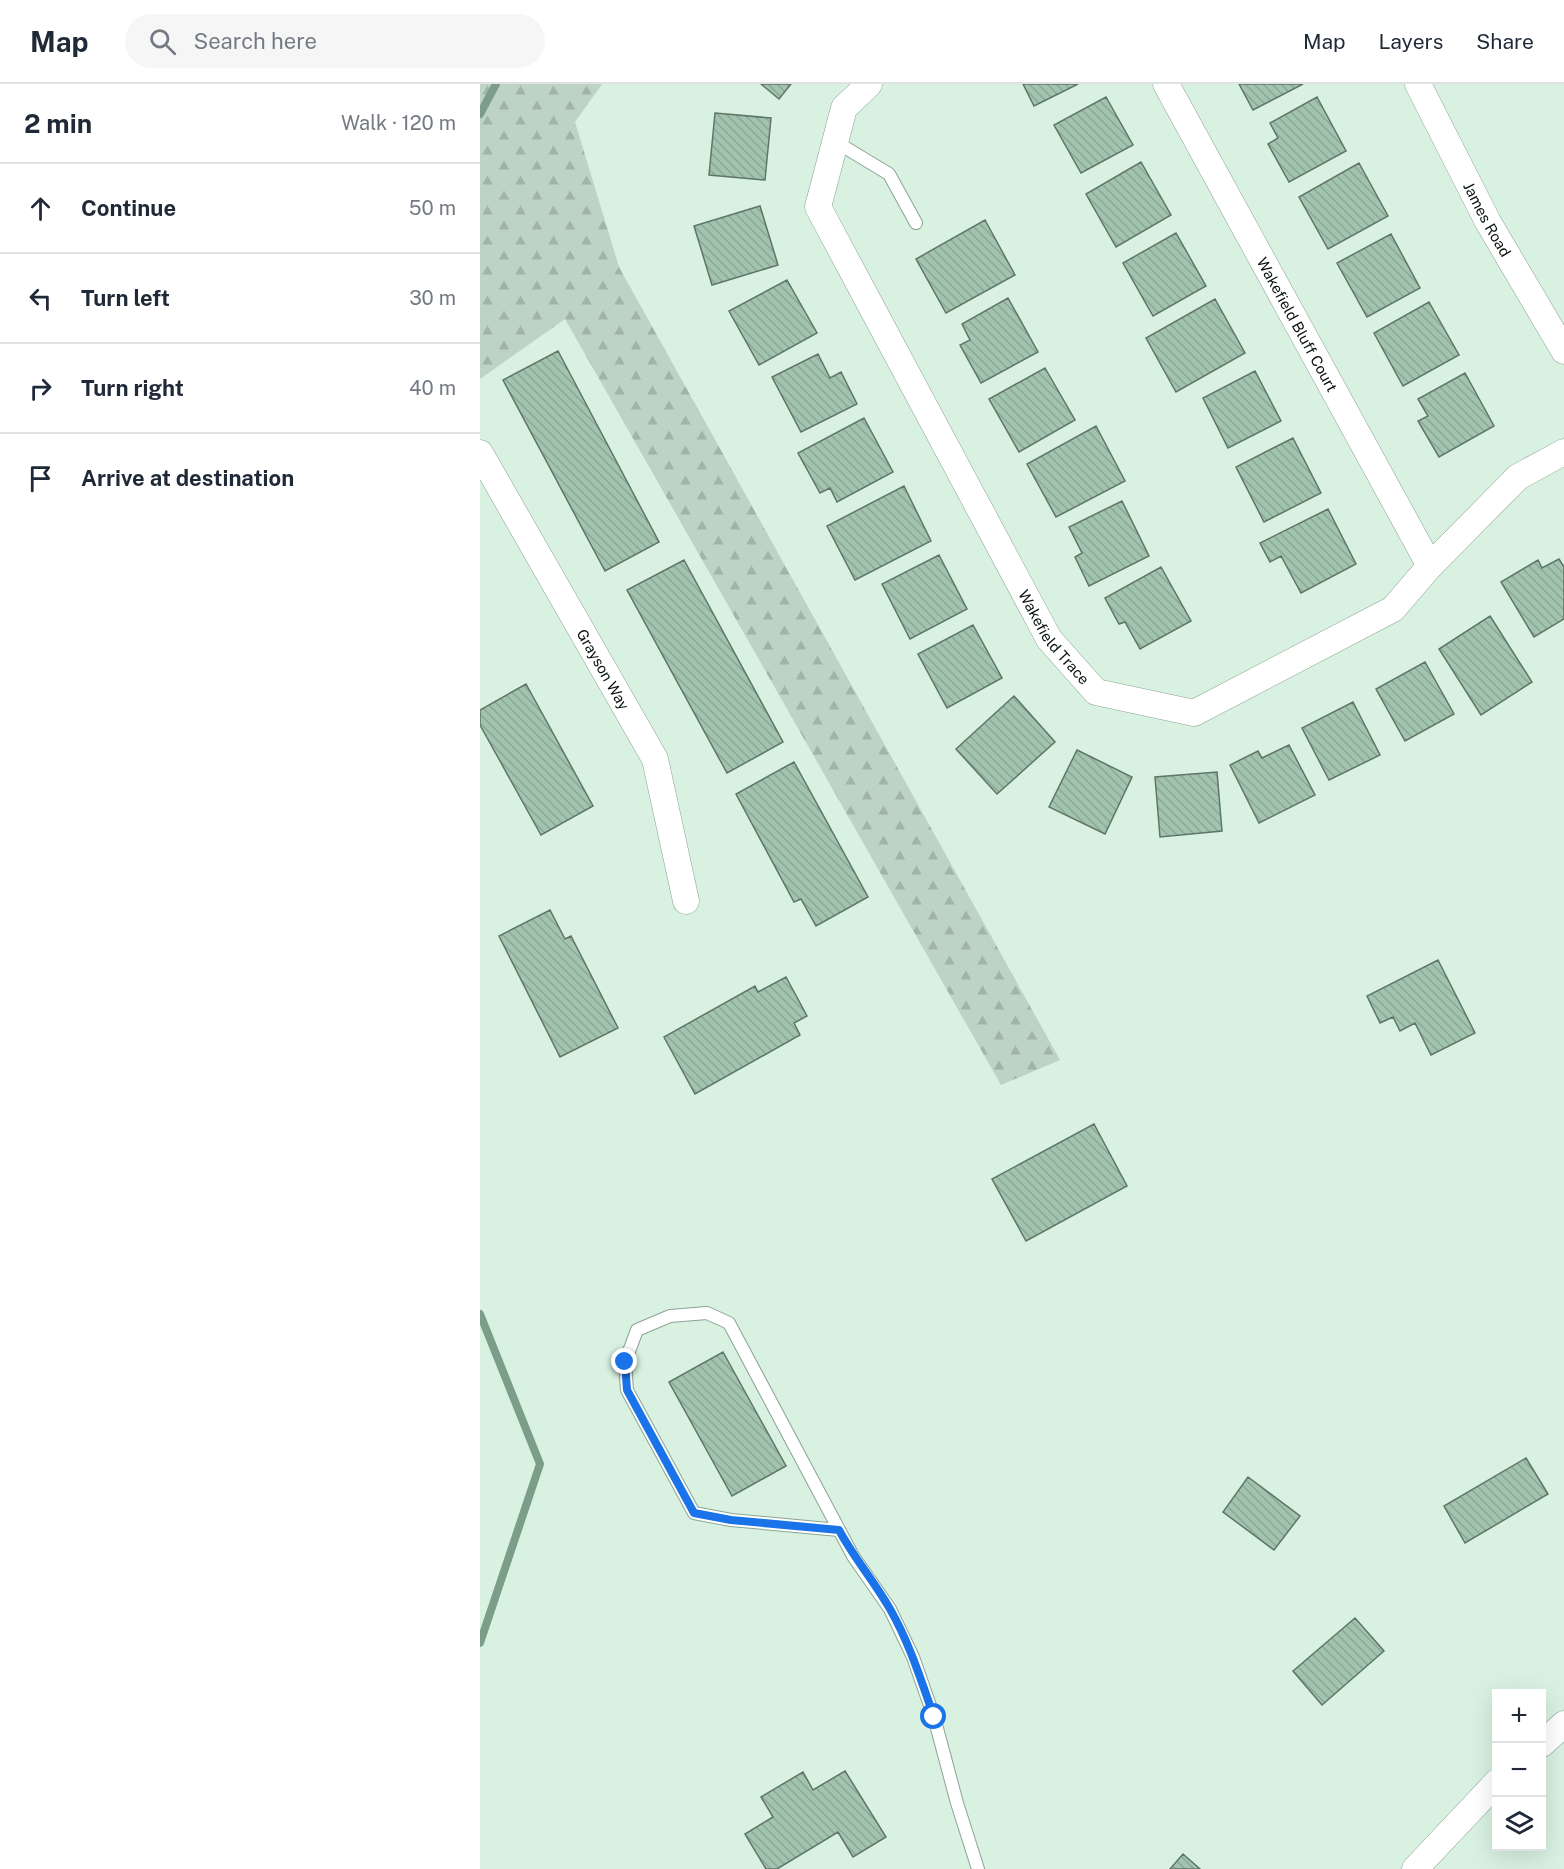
<!DOCTYPE html>
<html lang="en">
<head>
<meta charset="utf-8">
<style>
  :root { --surface:#fff; --page:#f6f6f7; --text:#1f2937; --muted:#747a83; --line:#e0e1e3 }
  body { margin:0; font-family:"Public Sans",sans-serif; background:var(--page); color:var(--text) }
  .controls { position:absolute; right:18px; bottom:18px; display:grid; overflow:hidden; border-radius:0px; box-shadow:0 6px 24px #0002 }
  .controls button { width:54px; height:54px; display:grid; place-items:center; padding:0; border:0; border-bottom:2px solid var(--line); background:var(--surface); color:var(--text); font:30px sans-serif }
  .stop { position:absolute; width:18px; height:18px; margin:-14px; border:4px solid #1a73e8; border-radius:50%; background:#fff }
  .stop.end { background:#1a73e8; border-color:#fff; box-shadow:0 2px 6px #0008 }
  .list { margin:0; padding:0; list-style:none }
  h2 { display:flex; justify-content:space-between; align-items:center; height:78px; margin:0; padding:0 24px; font-size:26px }
  h2 small { font-size:20px; font-weight:400; color:var(--muted) }
  .list li { display:grid; grid-template-columns:39px 1fr auto; gap:18px; align-items:center; box-sizing:border-box; height:90px; padding:0 24px; border-top:2px solid var(--line) }
  .list b { display:block; font-size:22px; white-space:nowrap }
  .list em { font-size:20px; font-style:normal; color:var(--muted) }
  .icon { flex:none; width:33px; height:33px; fill:none; stroke:currentColor; stroke-width:2; stroke-linecap:round; stroke-linejoin:round }
  .map { position:relative; flex:none; width:1084px; height:1785px; overflow:hidden }
  header { display:flex; align-items:center; gap:36px; box-sizing:border-box; height:84px; padding:0 30px; background:var(--surface); border-bottom:2px solid var(--line) }
  header strong { font-size:28px }
  nav { display:flex; gap:33px; margin-inline-start:auto; font-size:21px }
  .search { width:420px; height:54px; background:var(--page); display:flex; align-items:center; gap:15px; box-sizing:border-box; padding:0 21px; border-radius:33px; color:var(--muted); font-size:22px }
  main { display:flex }
  aside { flex:1; background:var(--surface) }
  .map>svg:first-child { display:block }
  .forest { fill:url(#forest-firs) }
  .lines { fill:none; stroke-linecap:round; stroke-linejoin:round }
  .stream { stroke:#7c9d88; stroke-width:8 }
  .building { fill:url(#building-back-hatch); stroke:#5f7567; stroke-width:1.5 }
  .service-casing { stroke:#8ca394; stroke-width:14 }
  .minor-casing { stroke:#8ca394; stroke-width:27 }
  .service { stroke:#fff; stroke-width:12 }
  .minor { stroke:#fff; stroke-width:26 }
  .route { stroke:#1a73e8; stroke-width:8 }
  .labels { text-anchor:middle; dominant-baseline:central; stroke-width:4.5; stroke-linejoin:round; paint-order:stroke }
  .street-label { font-size:15px; fill:#0b130e; stroke:#d8f1e1 }
</style>
</head>
<body>
<header>
<strong>Map</strong>
<div class="search"><svg class="icon" aria-label="search" viewBox="0 0 24 24"><circle cx="10" cy="10" r="6"/><path d="M15 15l6 6"/></svg>Search here</div>
<nav><a>Map</a><a>Layers</a><a>Share</a></nav>
</header>
<main>
<aside>
<h2>2 min<small>Walk · 120 m</small></h2>
<ul class="list">
<li><svg class="icon" aria-label="ahead" viewBox="0 0 24 24"><path d="M12 20V5M6 11l6-6 6 6"/></svg><div><b>Continue</b></div><em>50 m</em></li>
<li><svg class="icon" aria-label="left" viewBox="0 0 24 24"><path d="M17 20v-9H6M10 6l-5 5 5 5"/></svg><div><b>Turn left</b></div><em>30 m</em></li>
<li><svg class="icon" aria-label="right" viewBox="0 0 24 24"><path d="M7 20v-9h11M14 6l5 5-5 5"/></svg><div><b>Turn right</b></div><em>40 m</em></li>
<li><svg class="icon" aria-label="arrive" viewBox="0 0 24 24"><path d="M6 21V4h12l-3 4 3 4H6"/></svg><div><b>Arrive at destination</b></div></li>
</ul>
</aside>
<div class="map">
<svg width="1084" height="1785" viewBox="0 0 1084 1785">
  <defs>
    <pattern id="forest-firs" width="22" height="20" patternUnits="userSpaceOnUse" patternTransform="scale(1.5)"><rect width="22" height="20" fill="#bdd3c5"/><path d="M5 1l3.5 6h-7zM16 11l3.5 6h-7z" fill="#a1b4a8"/></pattern>
    <pattern id="building-back-hatch" width="6" height="6" patternUnits="userSpaceOnUse" patternTransform="scale(1.5)"><rect width="6" height="6" fill="#a2c4ae"/><path d="M-1 5l2 2M0 0l6 6M5-1l2 2" fill="none" stroke="#8aa894"/></pattern>
  </defs>
  <rect width="100%" height="100%" fill="#d8f1e1"/>
  <!-- forest -->
  <path class="forest" d="M 0,0 L 122,0 L 95,38 L 139,183 L 580,976 L 521,1001 L 85,235 L 0,295 Z"/>
  <g class="lines">
    <!-- stream -->
    <path class="stream" d="M 0,30 L 16,0
      M 0,1230 L 60,1380 L 0,1559"/>
  </g>
  <!-- building -->
  <path class="building" d="M 281,0 L 311,0 L 299,15 Z
    M 543,0 L 598,0 L 554,22 Z
    M 759,0 L 823,0 L 773,26 Z
    M 626,13 L 653,61 L 601,89 L 574,41 Z
    M 837,13 L 866,67 L 809,98 L 788,60 L 798,54 L 790,39 Z
    M 235,29 L 291,34 L 285,96 L 229,91 Z
    M 661,78 L 691,131 L 636,163 L 606,110 Z
    M 879,79 L 908,132 L 848,165 L 819,113 Z
    M 280,122 L 298,181 L 232,201 L 214,142 Z
    M 505,136 L 535,191 L 466,229 L 436,175 Z
    M 696,149 L 726,202 L 673,232 L 643,179 Z
    M 911,150 L 940,204 L 887,233 L 857,179 Z
    M 307,196 L 337,249 L 279,281 L 249,227 Z
    M 528,214 L 558,268 L 501,299 L 480,261 L 490,256 L 482,240 Z
    M 735,215 L 765,269 L 696,308 L 666,254 Z
    M 949,218 L 979,271 L 923,302 L 894,249 Z
    M 78,267 L 179,458 L 125,487 L 23,296 Z
    M 338,270 L 350,294 L 361,288 L 377,320 L 321,348 L 292,293 Z
    M 565,284 L 595,336 L 539,368 L 509,315 Z
    M 775,287 L 801,337 L 748,364 L 723,314 Z
    M 985,289 L 1014,342 L 959,373 L 938,337 L 948,332 L 938,315 Z
    M 384,334 L 413,388 L 357,418 L 350,404 L 340,409 L 318,369 Z
    M 616,342 L 645,397 L 576,433 L 547,380 Z
    M 813,354 L 841,409 L 784,438 L 756,383 Z
    M 424,402 L 451,457 L 375,496 L 347,442 Z
    M 642,417 L 669,472 L 609,502 L 595,473 L 602,469 L 589,443 Z
    M 848,425 L 876,480 L 821,509 L 801,472 L 790,478 L 780,459 Z
    M 459,471 L 487,525 L 430,555 L 402,500 Z
    M 1079,475 L 1084,483 L 1084,535 L 1054,553 L 1021,498 L 1058,476 L 1062,484 Z
    M 204,476 L 303,658 L 247,689 L 147,506 Z
    M 681,483 L 711,537 L 660,565 L 645,538 L 639,540 L 625,514 Z
    M 1010,532 L 1052,598 L 1001,631 L 959,565 Z
    M 493,541 L 522,594 L 467,624 L 438,570 Z
    M 945,578 L 974,630 L 925,657 L 896,605 Z
    M 46,600 L 113,722 L 61,751 L 0,641 L 0,626 Z
    M 534,612 L 575,658 L 517,710 L 476,665 Z
    M 873,618 L 900,671 L 849,696 L 822,644 Z
    M 809,661 L 835,711 L 779,739 L 750,681 L 778,667 L 782,674 Z
    M 597,666 L 652,693 L 625,750 L 569,723 Z
    M 314,678 L 388,813 L 336,842 L 321,815 L 314,818 L 256,710 Z
    M 737,688 L 742,747 L 680,753 L 675,693 Z
    M 70,826 L 85,855 L 91,852 L 138,944 L 80,973 L 19,852 Z
    M 958,876 L 995,949 L 951,971 L 935,939 L 920,947 L 913,933 L 900,939 L 887,912 Z
    M 306,893 L 327,932 L 314,939 L 320,951 L 215,1010 L 184,953 L 275,902 L 278,908 Z
    M 614,1040 L 647,1102 L 546,1157 L 512,1095 Z
    M 243,1268 L 306,1382 L 252,1412 L 189,1298 Z
    M 1046,1374 L 1068,1410 L 985,1459 L 964,1422 Z
    M 768,1393 L 820,1432 L 794,1466 L 743,1428 Z
    M 875,1534 L 904,1567 L 842,1621 L 813,1587 Z
    M 365,1687 L 406,1753 L 373,1773 L 358,1748 L 297,1785 L 286,1785 L 265,1750 L 293,1733 L 281,1713 L 323,1688 L 333,1706 Z
    M 703,1770 L 720,1785 L 690,1785 Z"/>
  <g class="lines">
    <defs>
      <path id="service" d="M 356,58 L 409,90 L 436,139
        M 359,1446 L 251,1436 L 214,1429 L 147,1306 L 145,1278 L 157,1246 L 190,1232 L 227,1229 L 249,1239 L 373,1472 L 410,1525 L 433,1573 L 454,1633 L 477,1719 L 498,1785"/>
      <g id="minor">
        <path id="s1" d="M 389,0 L 364,24 L 338,123 L 569,555 L 616,608 L 714,629 L 913,525 L 950,482 L 1038,393 L 1084,368"/>
        <path id="s2" d="M 686,0 L 950,482"/>
        <path id="s3" d="M 938,0 L 1008,138 L 1084,267"/>
        <path id="s4" d="M 0,369 L 175,675 L 206,817"/>
        <path d="M 1062,1660 L 1084,1640"/>
        <path d="M 935,1785 L 1017,1698"/>
      </g>
    </defs>
    <!-- service casing -->
    <use href="#service" class="service-casing"/>
    <!-- minor casing -->
    <use href="#minor" class="minor-casing"/>
    <!-- service -->
    <use href="#service" class="service"/>
    <!-- minor -->
    <use href="#minor" class="minor"/>
  </g>
  <g class="lines">
    <!-- route -->
    <path class="route" d="M 145,1278 L 147,1306 L 214,1429 L 251,1436 L 359,1446 C 374,1474 394,1497 410,1525 C 429,1558 441,1596 454,1633"/>
  </g>
  <g class="labels">
    <!-- street labels -->
    <g class="street-label">
      <text stroke="none"><textPath href="#s3" startOffset="152">James Road</textPath></text>
      <text stroke="none"><textPath href="#s2" startOffset="274">Wakefield Bluff Court</textPath></text>
      <text stroke="none"><textPath href="#s1" startOffset="628">Wakefield Trace</textPath></text>
      <text stroke="none"><textPath href="#s4" startOffset="249">Grayson Way</textPath></text>
    </g>
  </g>
</svg>
<div class="controls">
<button>+</button>
<button>−</button>
<button><svg class="icon" aria-label="layers" viewBox="0 0 24 24"><path d="M12 4l9 5-9 5-9-5zM3 14l9 5 9-5"/></svg></button>
</div>
<div class="stop" style="left:454px;top:1633px"></div>
<div class="stop end" style="left:145px;top:1278px"></div>
</div>
</main>
</body>
</html>
